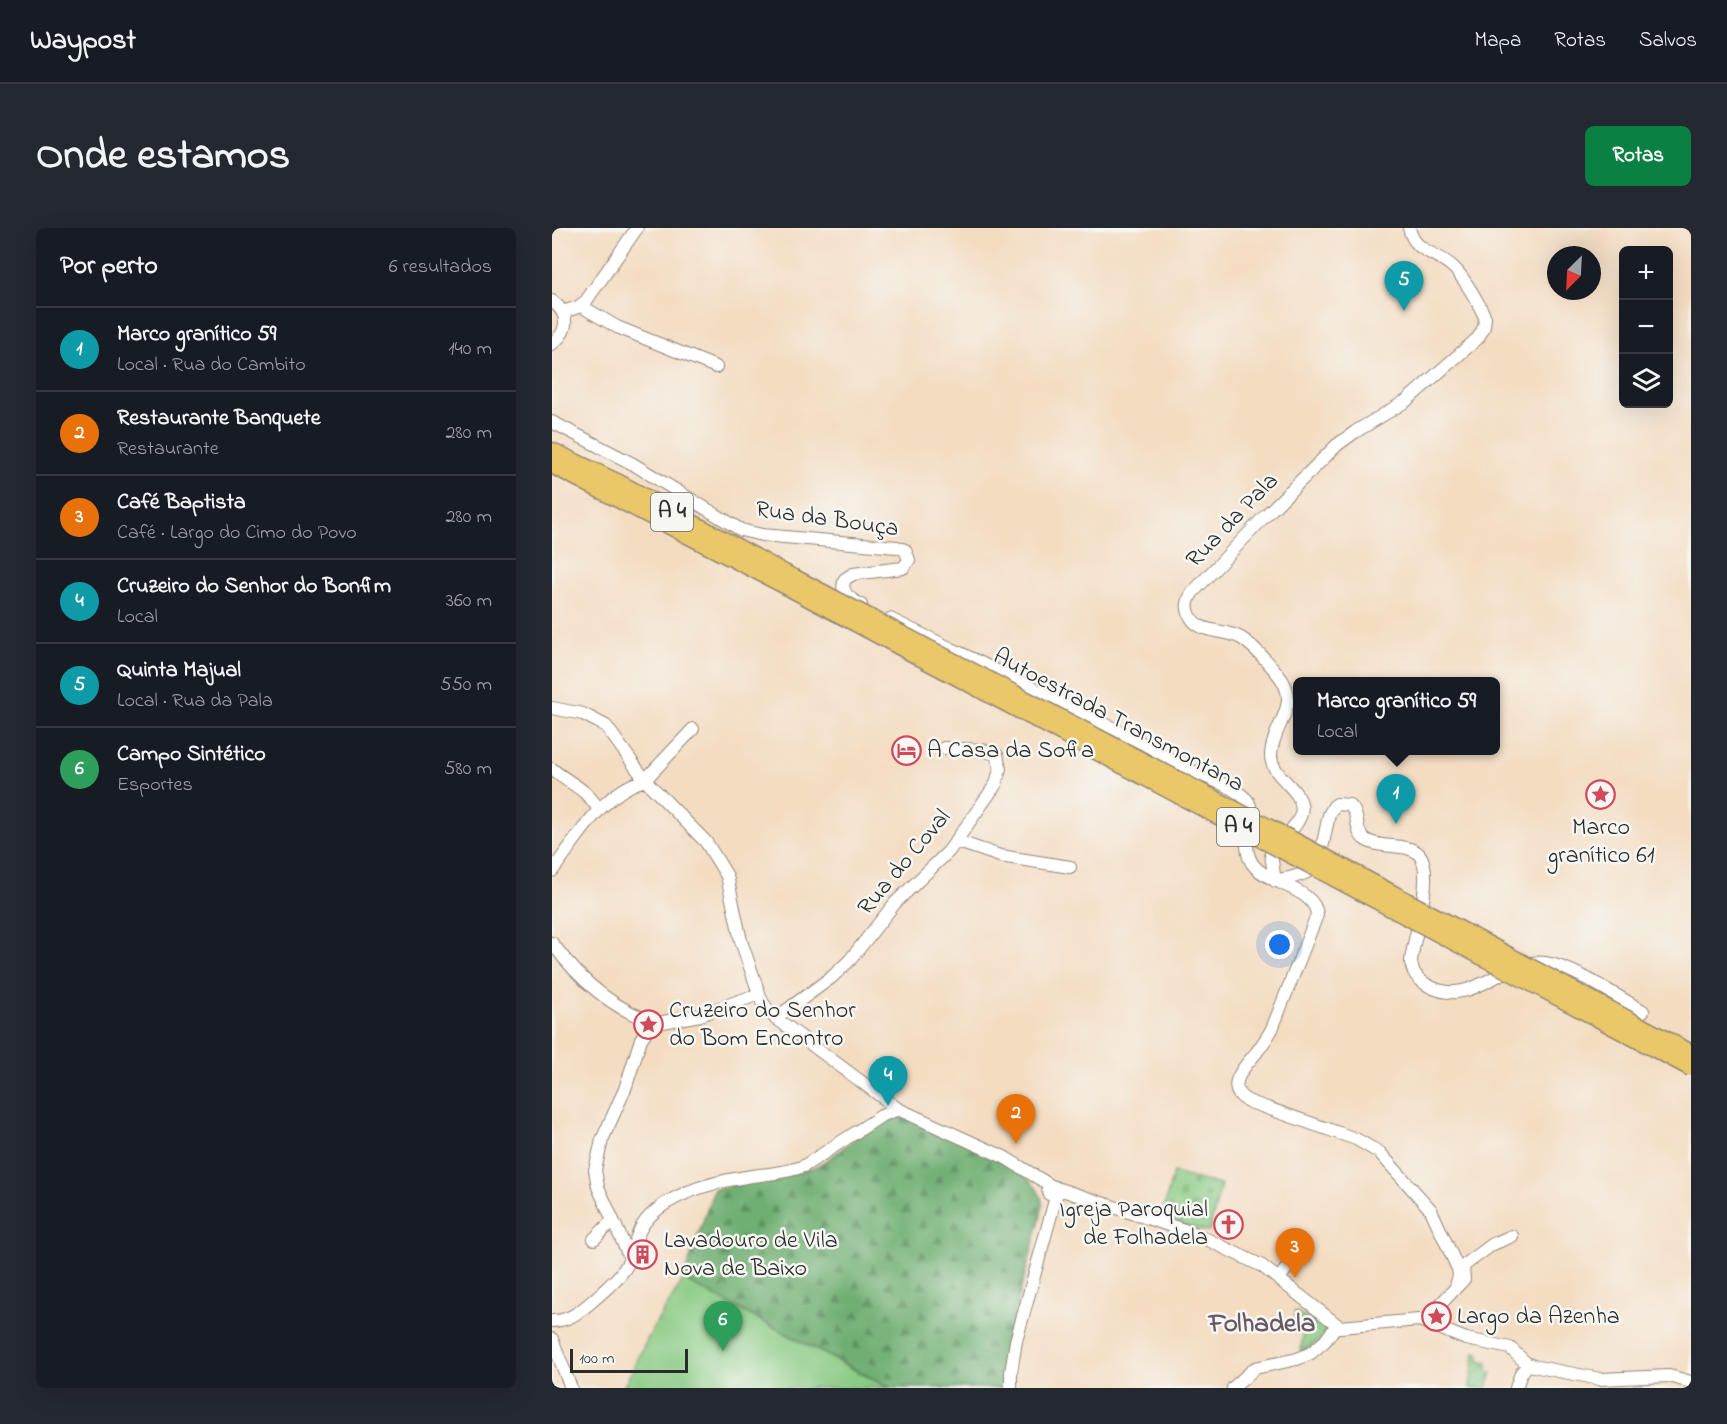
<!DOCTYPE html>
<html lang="pt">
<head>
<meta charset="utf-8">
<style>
  :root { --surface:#171b24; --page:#242831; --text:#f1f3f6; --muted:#9ea1a6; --line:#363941; --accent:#0b8043 }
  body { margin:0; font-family:"Indie Flower",sans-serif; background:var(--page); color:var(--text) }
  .controls { position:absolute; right:18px; top:18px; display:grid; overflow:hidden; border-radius:9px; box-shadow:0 6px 24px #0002 }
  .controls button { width:54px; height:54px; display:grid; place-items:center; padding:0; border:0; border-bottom:2px solid var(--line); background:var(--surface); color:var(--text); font:30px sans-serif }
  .compass { position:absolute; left:995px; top:18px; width:54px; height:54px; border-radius:50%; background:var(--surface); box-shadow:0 6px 24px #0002; rotate:204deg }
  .scale { position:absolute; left:18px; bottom:15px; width:118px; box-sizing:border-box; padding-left:6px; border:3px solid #2b2b2b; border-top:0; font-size:16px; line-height:21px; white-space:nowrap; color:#2b2b2b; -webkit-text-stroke:4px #f6f6f2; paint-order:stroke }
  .you { position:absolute; left:728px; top:717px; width:21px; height:21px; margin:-15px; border:4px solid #fff; border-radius:50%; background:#1a73e8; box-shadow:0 0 0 9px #1a73e833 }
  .badge { display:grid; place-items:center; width:39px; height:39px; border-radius:50%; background:var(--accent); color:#fff; font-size:20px; font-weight:700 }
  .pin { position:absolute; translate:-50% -50px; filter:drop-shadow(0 2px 3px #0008) }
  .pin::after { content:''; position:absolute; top:32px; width:21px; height:18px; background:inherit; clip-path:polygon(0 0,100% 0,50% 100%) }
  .popup { position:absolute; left:741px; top:449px; width:207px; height:78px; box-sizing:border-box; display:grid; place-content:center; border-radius:9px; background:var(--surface); filter:drop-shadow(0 2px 4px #0005); font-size:20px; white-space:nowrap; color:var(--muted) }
  .popup b { font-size:22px; color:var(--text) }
  .popup::after { content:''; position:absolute; left:50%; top:100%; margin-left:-12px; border:12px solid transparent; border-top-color:var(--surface) }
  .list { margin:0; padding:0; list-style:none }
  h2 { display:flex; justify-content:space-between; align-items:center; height:78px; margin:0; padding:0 24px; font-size:26px }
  h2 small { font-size:20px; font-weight:400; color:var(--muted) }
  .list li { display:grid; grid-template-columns:39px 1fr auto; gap:18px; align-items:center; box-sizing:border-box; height:84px; padding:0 24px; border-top:2px solid var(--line) }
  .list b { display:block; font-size:22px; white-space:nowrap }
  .list p { margin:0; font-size:20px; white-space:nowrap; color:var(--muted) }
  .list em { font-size:20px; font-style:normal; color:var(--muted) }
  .icon { flex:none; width:33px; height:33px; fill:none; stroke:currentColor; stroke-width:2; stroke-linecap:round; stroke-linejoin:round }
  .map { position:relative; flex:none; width:1139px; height:1160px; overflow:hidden; border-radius:9px }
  header { display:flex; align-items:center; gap:36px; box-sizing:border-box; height:84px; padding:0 30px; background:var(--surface); border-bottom:2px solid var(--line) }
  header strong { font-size:28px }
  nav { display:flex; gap:33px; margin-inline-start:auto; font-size:21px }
  .intro { display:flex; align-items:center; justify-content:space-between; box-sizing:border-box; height:144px; padding:0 36px }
  h1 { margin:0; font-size:42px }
  .button { padding:15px 27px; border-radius:9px; background:var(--accent); color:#fff; font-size:21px; font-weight:700 }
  main { display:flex; gap:36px; padding:0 36px }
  aside { flex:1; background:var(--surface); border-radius:9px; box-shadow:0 6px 24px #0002 }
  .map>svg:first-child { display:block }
  .forest { fill:url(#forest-firs); stroke:#4d6d4e; stroke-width:1.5 }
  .cemetery { fill:url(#cemetery-stones); stroke:#5a7b58; stroke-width:1.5 }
  .garden { fill:url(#garden-furrows); stroke:#5a7b58; stroke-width:1.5 }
  .pitch { fill:#8acb84; stroke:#5a7b58; stroke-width:1.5 }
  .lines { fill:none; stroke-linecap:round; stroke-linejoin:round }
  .minor-casing { stroke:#908476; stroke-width:14 }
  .highway-casing { stroke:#908476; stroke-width:19 }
  .minor { stroke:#fff; stroke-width:12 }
  .highway { stroke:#eac769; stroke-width:16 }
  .highway-bridge-casing { stroke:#908476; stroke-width:19; stroke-linecap:butt }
  .highway-bridge { stroke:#eac769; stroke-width:16 }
  .labels { text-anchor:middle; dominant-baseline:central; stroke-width:5; stroke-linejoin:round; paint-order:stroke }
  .shield { fill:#f6f6f2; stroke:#686867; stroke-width:1.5 }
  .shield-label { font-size:22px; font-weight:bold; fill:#2b2b2b }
  .street-label { font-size:24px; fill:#2b2b2b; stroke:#f6f6f2 }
  .poi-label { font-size:24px; fill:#2b2b2b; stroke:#f6f6f2; text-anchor:start }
  .quarter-label { font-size:27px; font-weight:bold; fill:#675967; stroke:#f6f6f2 }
</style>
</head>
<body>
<header>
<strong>Waypost</strong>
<nav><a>Mapa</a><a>Rotas</a><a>Salvos</a></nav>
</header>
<div class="intro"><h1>Onde estamos</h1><a class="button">Rotas</a></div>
<main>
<aside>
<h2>Por perto<small>6 resultados</small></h2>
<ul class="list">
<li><span class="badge" style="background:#0f9aa8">1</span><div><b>Marco granítico 59</b><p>Local · Rua do Cambito</p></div><em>140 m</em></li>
<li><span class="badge" style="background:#e8710a">2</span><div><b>Restaurante Banquete</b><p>Restaurante</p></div><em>280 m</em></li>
<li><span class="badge" style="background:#e8710a">3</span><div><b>Café Baptista</b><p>Café · Largo do Cimo do Povo</p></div><em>280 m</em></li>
<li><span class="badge" style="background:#0f9aa8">4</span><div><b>Cruzeiro do Senhor do Bonfim</b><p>Local</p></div><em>360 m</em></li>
<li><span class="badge" style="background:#0f9aa8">5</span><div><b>Quinta Majual</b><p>Local · Rua da Pala</p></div><em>550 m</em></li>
<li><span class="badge" style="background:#2e9e5b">6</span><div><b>Campo Sintético</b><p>Esportes</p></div><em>580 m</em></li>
</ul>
</aside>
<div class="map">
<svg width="1139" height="1160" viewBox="0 0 1139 1160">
  <defs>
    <pattern id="forest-firs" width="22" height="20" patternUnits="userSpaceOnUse" patternTransform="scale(1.5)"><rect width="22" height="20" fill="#6faf72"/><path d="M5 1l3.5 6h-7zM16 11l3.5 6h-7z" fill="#5b8f5e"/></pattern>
    <pattern id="cemetery-stones" width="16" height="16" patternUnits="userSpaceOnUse" patternTransform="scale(1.5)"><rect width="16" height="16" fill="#8acb84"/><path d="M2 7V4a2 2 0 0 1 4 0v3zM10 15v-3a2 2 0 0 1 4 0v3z" fill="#77ae72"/></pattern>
    <pattern id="garden-furrows" width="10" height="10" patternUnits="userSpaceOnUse" patternTransform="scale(1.5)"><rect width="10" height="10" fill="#8acb84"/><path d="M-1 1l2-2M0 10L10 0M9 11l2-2" fill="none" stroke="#77ae72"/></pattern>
  </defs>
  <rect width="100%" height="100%" fill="#f6f6f2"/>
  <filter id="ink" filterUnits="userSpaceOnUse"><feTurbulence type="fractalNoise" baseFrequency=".0167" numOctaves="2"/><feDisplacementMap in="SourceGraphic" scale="12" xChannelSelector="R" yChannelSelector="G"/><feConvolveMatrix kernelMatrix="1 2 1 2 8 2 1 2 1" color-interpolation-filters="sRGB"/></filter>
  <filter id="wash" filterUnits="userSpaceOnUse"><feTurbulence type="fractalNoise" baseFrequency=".008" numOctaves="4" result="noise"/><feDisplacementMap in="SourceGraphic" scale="24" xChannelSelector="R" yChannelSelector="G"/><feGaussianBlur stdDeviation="1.35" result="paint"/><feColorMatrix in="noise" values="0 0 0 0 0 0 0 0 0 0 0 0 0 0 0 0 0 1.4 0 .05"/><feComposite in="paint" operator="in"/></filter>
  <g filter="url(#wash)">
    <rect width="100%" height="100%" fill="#f4dcc1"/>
    <!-- forest -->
    <path class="forest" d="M 349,889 L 357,891 C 389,905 477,935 489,969 C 491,974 490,981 489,987 L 452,1124 L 449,1160 L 339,1160 L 131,1052 L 162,961 C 192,954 228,951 257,941 C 288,931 314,890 349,889 Z"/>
    <!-- cemetery -->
    <path class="cemetery" d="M 621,945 L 669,957 L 657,1004 L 609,991 Z"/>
    <!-- garden -->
    <path class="garden" d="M 743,1084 L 760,1093 L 765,1084 L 776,1099 L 773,1110 L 749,1124 L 751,1105 L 741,1104 Z
      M 923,1124 L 928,1126 L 927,1133 L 936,1135 L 935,1143 L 940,1144 L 935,1160 L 918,1160 Z"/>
    <!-- pitch -->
    <path class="pitch" d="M 131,1052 L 337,1160 L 71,1160 L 100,1102 Z"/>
  </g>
  <g filter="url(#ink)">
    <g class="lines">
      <defs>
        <path id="minor" d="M 0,73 C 18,86 17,103 0,116
          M 29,78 L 65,99 L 164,139
          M 11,84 L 26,79 L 34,73 L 85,0
          M 0,194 L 81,236 L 189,302 L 210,307 L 345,319 L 353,322 L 357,332 L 351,340 L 301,346 L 293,351 C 287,364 298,371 309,377
          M 338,391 C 422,432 507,472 590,515 C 604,522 616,531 629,538 C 648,548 679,556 694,571 C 709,586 683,617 703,639 C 720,657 763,661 765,687 L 720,801 C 715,810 710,817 704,825 C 692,839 670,861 698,874 L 804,911 L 828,925 L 879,982 L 906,1041 L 907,1048 L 904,1058
          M 0,480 L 31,486 L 54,498 L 93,552 L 154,614 L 175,648 L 189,713 L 210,774 L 221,788 L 346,881 L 452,929 L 501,959
          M 0,541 C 18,556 34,560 47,582
          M 93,552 L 141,501
          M 404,613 L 448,628 L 518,639
          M 0,643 C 26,610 50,564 93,552
          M 723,653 L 719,626 C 726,612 745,601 749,586 C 755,561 718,551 719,526 C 721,494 752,477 725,445 C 715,433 702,418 689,410 C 673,400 644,407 637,385 C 634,377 636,371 641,364 L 715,286 L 785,217 L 803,204 L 854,173 L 926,110 L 932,99 L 933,89 C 926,74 913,51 902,40 C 885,23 863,26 857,0
          M 723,653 C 740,649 756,648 767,634 L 777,587 L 782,578 L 785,576 L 797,577 C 809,586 801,604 814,612 C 829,621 849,615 863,623 C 887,636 861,710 859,733 C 860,745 866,752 877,758 C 921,782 952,728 993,735 C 1022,739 1064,768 1091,783
          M 0,715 C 27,751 61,783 106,795
          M 224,790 L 280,749 L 298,732 L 343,675 L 397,623 L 444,556 L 448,541 L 445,527 L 431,522 L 392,520
          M 497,966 L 496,961 L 501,959 L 644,1006 L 710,1038 L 788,1099 L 867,1092 L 914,1111 L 958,1120 L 974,1135 L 981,1138 L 1048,1151 L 1117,1148 L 1139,1154
          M 42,1011 L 61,992
          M 78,1030 L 46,959 L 43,942 L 50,912 L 73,861 L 89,811 L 95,802 L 106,795 L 148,787 L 207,766
          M 727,1050 L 744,1029
          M 0,1093 C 6,1093 12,1092 18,1089 C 30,1084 69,1049 75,1037 C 83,1020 83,1003 98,988 C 122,964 161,954 194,949 C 214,946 234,945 252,938 L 329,888 L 347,881
          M 872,1094 L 912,1051 L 911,1040 L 914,1036 L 941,1016 L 960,1008
          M 0,1111 L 19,1160
          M 459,1160 L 459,1144 L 464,1113 L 505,965 L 503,959
          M 681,1160 L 703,1140 L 745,1131 L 759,1125 L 773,1113 L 784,1098
          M 964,1160 L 969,1145 L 976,1137"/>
        <path id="highway" d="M 0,223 L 67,255 L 238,348
          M 0,237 L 234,358"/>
      </defs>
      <!-- minor casing -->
      <use href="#minor" class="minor-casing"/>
      <!-- highway casing -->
      <use href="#highway" class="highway-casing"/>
      <!-- minor -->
      <use href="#minor" class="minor"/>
      <!-- highway -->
      <use href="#highway" class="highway"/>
      <defs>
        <path id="highway-bridge" d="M 241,349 L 731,607 L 1139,825
          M 234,358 L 1139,840"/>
      </defs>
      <!-- highway-bridge casing -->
      <use href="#highway-bridge" class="highway-bridge-casing"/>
      <!-- highway-bridge -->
      <use href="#highway-bridge" class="highway-bridge"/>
    </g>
  </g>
  <!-- icons -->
  <defs>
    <symbol id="hotel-ring" viewBox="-11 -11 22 22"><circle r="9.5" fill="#f6f6f2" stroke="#d1495b" stroke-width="1.5"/><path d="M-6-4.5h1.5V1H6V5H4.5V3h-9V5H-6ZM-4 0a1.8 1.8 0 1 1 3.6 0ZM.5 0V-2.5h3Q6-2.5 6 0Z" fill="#d1495b"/></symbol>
    <symbol id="sight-ring" viewBox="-11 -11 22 22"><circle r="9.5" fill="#f6f6f2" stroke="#d1495b" stroke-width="1.5"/><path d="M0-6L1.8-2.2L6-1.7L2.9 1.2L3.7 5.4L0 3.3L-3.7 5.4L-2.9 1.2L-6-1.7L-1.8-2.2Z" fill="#d1495b"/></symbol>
    <symbol id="church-ring" viewBox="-11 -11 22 22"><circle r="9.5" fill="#f6f6f2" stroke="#d1495b" stroke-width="1.5"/><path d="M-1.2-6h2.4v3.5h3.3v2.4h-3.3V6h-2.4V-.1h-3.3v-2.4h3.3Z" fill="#d1495b"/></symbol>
    <symbol id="building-ring" viewBox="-11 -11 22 22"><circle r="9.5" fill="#f6f6f2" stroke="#d1495b" stroke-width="1.5"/><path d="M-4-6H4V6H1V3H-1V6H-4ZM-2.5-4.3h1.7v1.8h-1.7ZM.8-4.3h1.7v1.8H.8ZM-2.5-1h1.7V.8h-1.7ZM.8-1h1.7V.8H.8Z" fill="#d1495b"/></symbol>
  </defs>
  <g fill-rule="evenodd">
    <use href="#hotel-ring" x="338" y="506" width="33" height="33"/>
    <use href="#sight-ring" x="1032" y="550" width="33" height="33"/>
    <use href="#sight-ring" x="80" y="780" width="33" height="33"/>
    <use href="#church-ring" x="660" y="980" width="33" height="33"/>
    <use href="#building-ring" x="74" y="1010" width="33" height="33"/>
    <use href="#sight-ring" x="868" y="1072" width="33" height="33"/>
  </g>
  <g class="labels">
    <!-- shield labels -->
    <g class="shield">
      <rect x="99" y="265" width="42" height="38" rx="4.5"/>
      <rect x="665" y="580" width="42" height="38" rx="4.5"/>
    </g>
    <g class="shield-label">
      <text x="120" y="284">A 4</text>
      <text x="686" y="599">A 4</text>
    </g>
    <!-- street labels -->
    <g class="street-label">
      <text transform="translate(275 292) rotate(8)">Rua da Bouça</text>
      <text transform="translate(681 293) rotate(-46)">Rua da Pala</text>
      <text transform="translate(566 493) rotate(28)">Autoestrada Transmontana</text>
      <text transform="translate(353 635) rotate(-50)">Rua do Coval</text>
    </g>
    <!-- poi labels -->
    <g class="poi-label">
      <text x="375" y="523">A Casa da Sofia</text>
      <text x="1049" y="600" text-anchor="middle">Marco<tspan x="1049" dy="28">granítico 61</tspan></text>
      <text x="117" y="783">Cruzeiro do Senhor<tspan x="117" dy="28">do Bom Encontro</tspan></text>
      <text x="656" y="982" text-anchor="end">Igreja Paroquial<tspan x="656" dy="28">de Folhadela</tspan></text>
      <text x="112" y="1013">Lavadouro de Vila<tspan x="112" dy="28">Nova de Baixo</tspan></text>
      <text x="905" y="1089">Largo da Azenha</text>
    </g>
    <!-- quarter labels -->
    <g class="quarter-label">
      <text x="710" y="1096">Folhadela</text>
    </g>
  </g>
</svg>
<div class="controls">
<button>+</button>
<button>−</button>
<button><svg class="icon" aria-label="layers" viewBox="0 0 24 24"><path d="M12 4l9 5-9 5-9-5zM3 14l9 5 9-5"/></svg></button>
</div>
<svg class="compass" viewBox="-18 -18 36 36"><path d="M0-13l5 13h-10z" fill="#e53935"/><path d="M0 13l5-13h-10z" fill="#9ea1a6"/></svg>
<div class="scale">100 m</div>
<div class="you"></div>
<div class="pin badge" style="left:844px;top:596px;background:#0f9aa8">1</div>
<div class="popup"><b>Marco granítico 59</b>Local</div>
<div class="pin badge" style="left:464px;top:916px;background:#e8710a">2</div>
<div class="pin badge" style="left:743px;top:1050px;background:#e8710a">3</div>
<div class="pin badge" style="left:336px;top:878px;background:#0f9aa8">4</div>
<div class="pin badge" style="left:852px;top:83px;background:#0f9aa8">5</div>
<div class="pin badge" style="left:171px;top:1123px;background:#2e9e5b">6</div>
</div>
</main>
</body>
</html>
